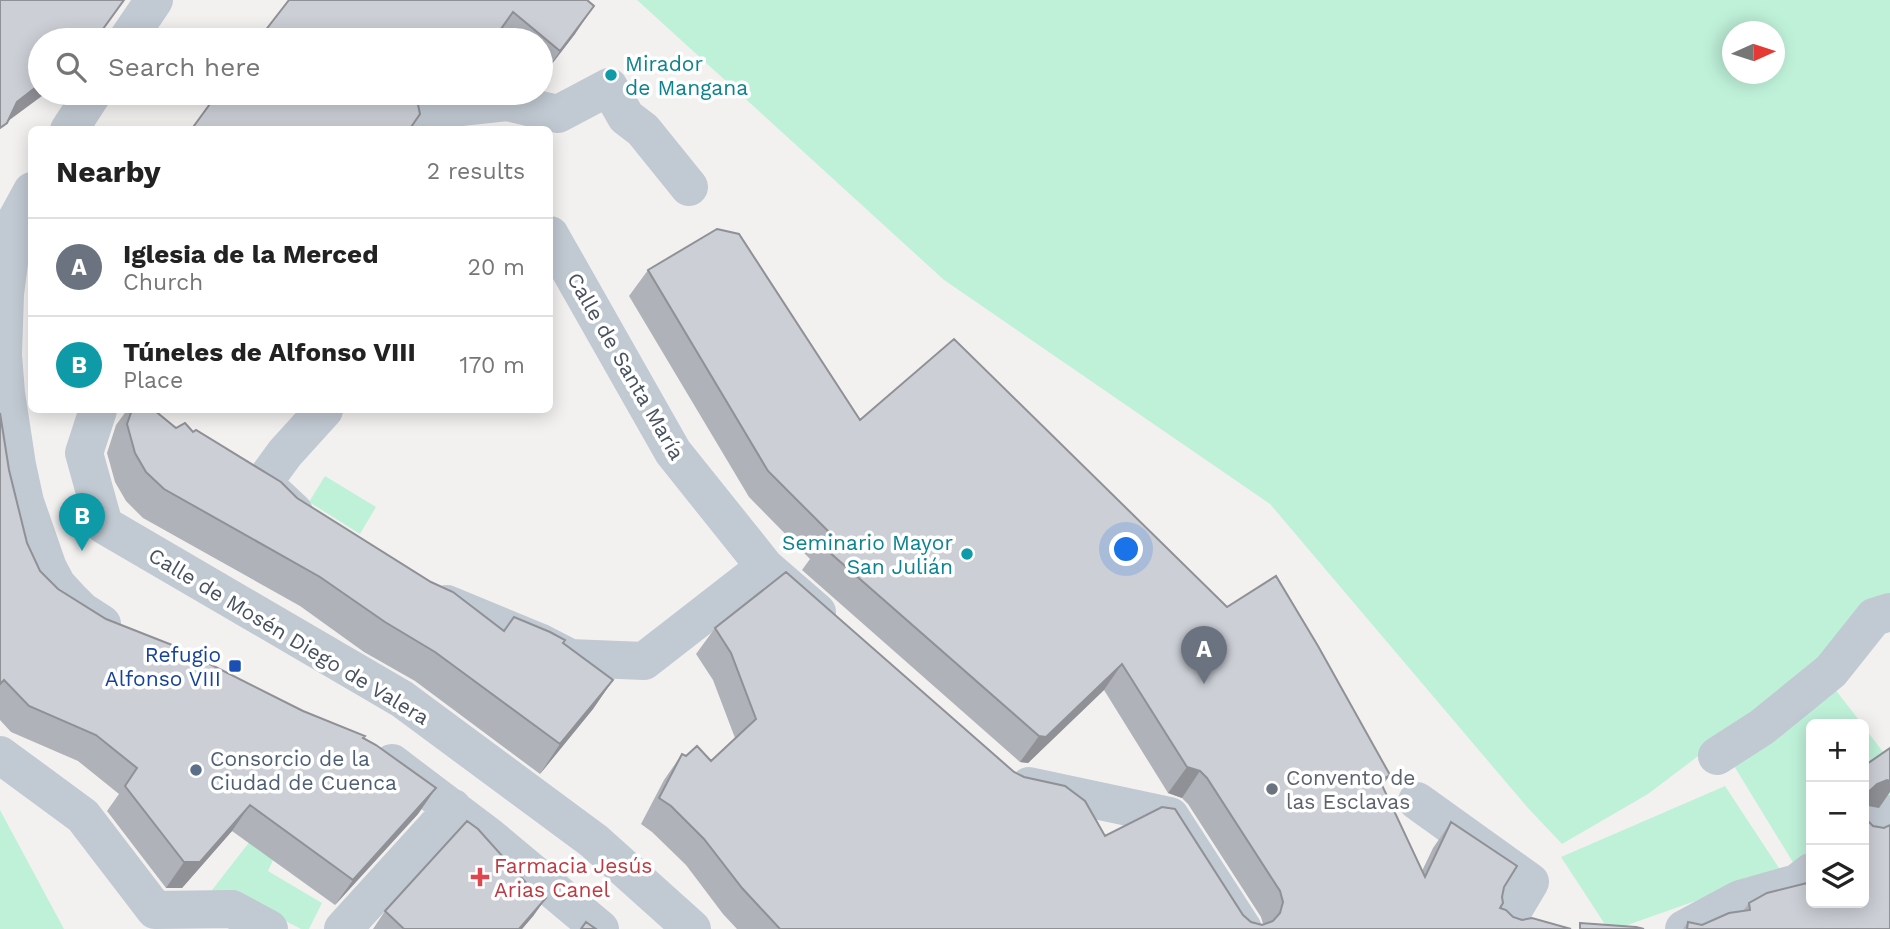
<!DOCTYPE html>
<html lang="en">
<head>
<meta charset="utf-8">
<style>
  :root { --surface:#fff; --page:#f6f6f6; --text:#222; --muted:#767676; --line:#e0e0e0; --accent:#1554e8 }
  body { margin:0; font-family:"Work Sans",sans-serif; background:var(--page); color:var(--text) }
  .controls { position:absolute; right:21px; bottom:21px; display:grid; overflow:hidden; border-radius:10px; box-shadow:0 4px 18px #0003 }
  .controls button { width:63px; height:63px; display:grid; place-items:center; padding:0; border:0; border-bottom:2px solid var(--line); background:var(--surface); color:var(--text); font:35px sans-serif }
  .compass { position:absolute; left:1722px; top:21px; width:63px; height:63px; border-radius:50%; background:var(--surface); box-shadow:0 4px 18px #0003; rotate:87deg }
  .you { position:absolute; left:1127px; top:550px; width:24px; height:24px; margin:-18px; border:5px solid #fff; border-radius:50%; background:#1a73e8; box-shadow:0 0 0 10px #1a73e833 }
  .badge { display:grid; place-items:center; width:46px; height:46px; border-radius:50%; background:var(--accent); color:#fff; font-size:23px; font-weight:700 }
  .pin { position:absolute; translate:-50% -58px; filter:drop-shadow(0 2px 4px #0008) }
  .pin::after { content:''; position:absolute; top:37px; width:24px; height:21px; background:inherit; clip-path:polygon(0 0,100% 0,50% 100%) }
  .list { margin:0; padding:0; list-style:none }
  h2 { display:flex; justify-content:space-between; align-items:center; height:91px; margin:0; padding:0 28px; font-size:30px }
  h2 small { font-size:23px; font-weight:400; color:var(--muted) }
  .list li { display:grid; grid-template-columns:46px 1fr auto; gap:21px; align-items:center; box-sizing:border-box; height:98px; padding:0 28px; border-top:2px solid var(--line) }
  .list b { display:block; font-size:26px; white-space:nowrap }
  .list p { margin:0; font-size:23px; white-space:nowrap; color:var(--muted) }
  .list em { font-size:23px; font-style:normal; color:var(--muted) }
  .icon { flex:none; width:38px; height:38px; fill:none; stroke:currentColor; stroke-width:2; stroke-linecap:round; stroke-linejoin:round }
  .map { position:relative; flex:none; width:1890px; height:929px; overflow:hidden }
  .search { position:absolute; background:var(--surface); box-shadow:0 4px 18px #0003; left:28px; top:28px; width:525px; height:77px; display:flex; align-items:center; gap:18px; box-sizing:border-box; padding:0 24px; border-radius:38px; color:var(--muted); font-size:26px }
  .panel { position:absolute; background:var(--surface); box-shadow:0 4px 18px #0003; left:28px; top:126px; width:525px; height:287px; border-radius:10px }
  .map>svg:first-child { display:block }
  .green { fill:#bff1d9; fill-rule:evenodd }
  .lines { fill:none; stroke-linecap:round; stroke-linejoin:round }
  .minor { stroke:#c1c9d2; stroke-width:38 }
  .wall { fill:#afb2b8 }
  .shaded-wall { fill:#8f9196 }
  .building { fill:#cccfd6; stroke:#8f9196; stroke-width:2 }
  .culture-dot { fill:#0f9aa8; stroke:#fff; stroke-width:2.5 }
  .transit-dot { fill:#1a4fb4; stroke:#fff; stroke-width:2.5 }
  .service-dot { fill:#5c6f8a; stroke:#fff; stroke-width:2.5 }
  .worship-dot { fill:#6b7280; stroke:#fff; stroke-width:2.5 }
  .health-dot { fill:#e0444e; stroke:#fff; stroke-width:2.5 }
  .labels { text-anchor:middle; dominant-baseline:central; stroke-width:7; stroke-linejoin:round; paint-order:stroke }
  .culture-label { font-size:21px; fill:#0d838f; stroke:#fff; text-anchor:start }
  .street-label { font-size:21px; fill:#48515f; stroke:#fff }
  .transit-label { font-size:21px; fill:#164399; stroke:#fff; text-anchor:end }
  .service-label { font-size:21px; fill:#4e5e75; stroke:#fff; text-anchor:start }
  .worship-label { font-size:21px; fill:#5b616d; stroke:#fff; text-anchor:start }
  .health-label { font-size:21px; fill:#be3a42; stroke:#fff; text-anchor:start }
</style>
</head>
<body>
<div class="map">
<svg width="1890" height="929" viewBox="0 0 1890 929">
  <rect width="100%" height="100%" fill="#f3f1f0"/>
  <!-- green -->
  <path class="green" d="M 637,0 L 1890,0 L 1890,597 L 1821,663 L 1648,794 L 1562,844 L 1527,807 L 1270,504 L 944,280 ZM 1732,32 L 1774,32 L 1774,74 L 1732,74 Z
    M 325,476 L 376,507 L 360,534 L 309,502 Z
    M 1831,684 L 1862,724 L 1811,724 L 1811,853 L 1794,864 L 1734,766 Z
    M 1864,727 L 1890,761 L 1890,802 L 1864,819 Z
    M 1725,786 L 1781,871 L 1616,929 L 1608,929 L 1561,857 Z
    M 275,809 L 293,818 L 268,871 L 322,903 L 309,929 L 301,929 L 262,909 L 205,899 Z
    M 0,810 L 64,929 L 0,929 Z"/>
  <g class="lines">
    <!-- minor -->
    <path class="minor" d="M 127,40 L 154,0
      M 69,130 L 93,93
      M 419,130 L 433,110 L 507,102 L 558,114 L 609,87 L 626,117 L 643,130 L 689,187
      M 32,191 L 14,224 L 5,294 L 3,355 L 6,393 L 17,465 L 25,502 L 48,568 L 57,585 L 69,598 L 82,611 L 102,624
      M 550,235 L 673,452 L 765,567 L 817,612
      M 98,410 L 84,453 L 104,525 L 402,699 L 594,841 L 692,929
      M 294,512 L 263,483 L 285,453 L 324,410
      M 447,604 L 539,642 L 570,658 L 644,661 L 765,567
      M 0,755 L 83,816 L 155,910 L 232,909 L 269,929
      M 1717,756 L 1762,727 L 1831,671 L 1874,617 L 1890,612
      M 392,763 L 491,838 L 600,929
      M 1029,786 L 1170,816 L 1243,929
      M 1417,801 L 1530,882 L 1505,924
      M 1883,818 L 1890,814
      M 343,929 L 453,808
      M 1684,929 L 1740,899 L 1797,883 L 1811,872"/>
  </g>
  <!-- wall -->
  <path class="wall" d="M 587,0 L 575,34 L 541,78 L 541,40 L 258,40 Z
    M 648,270 L 860,420 L 1382,785 L 1422,871 L 1433,848 L 1451,822 L 1504,887 L 1500,908 L 1513,917 L 1571,929 L 737,929 L 723,914 L 686,865 L 652,832 L 641,824 L 664,780 L 682,754 L 686,756 L 711,761 L 735,738 L 713,680 L 696,654 L 715,628 L 1014,772 L 1105,836 L 1243,915 L 1251,922 L 1263,924 L 1261,917 L 1188,804 L 1182,798 L 1168,793 L 1104,690 L 1028,763 L 1020,762 L 802,570 L 810,559 L 749,497 L 629,296 Z
    M 127,410 L 154,410 L 176,428 L 193,432 L 504,631 L 514,617 L 563,643 L 613,680 L 593,709 L 540,774 L 415,681 L 364,652 L 300,606 L 143,518 L 126,501 L 115,482 L 107,453 L 116,425 Z
    M 0,413 L 9,470 L 27,543 L 40,571 L 58,589 L 106,619 L 363,738 L 436,788 L 418,814 L 335,905 L 232,831 L 182,888 L 166,888 L 107,811 L 119,794 L 78,761 L 11,732 L 0,720 Z
    M 1864,819 L 1873,826 L 1884,828 L 1890,929 L 1683,929 L 1688,922 L 1702,925 L 1743,911 L 1749,903 L 1864,903 Z
    M 385,911 L 534,915 L 522,929 L 373,929 Z"/>
  <!-- shaded-wall -->
  <path class="shaded-wall" d="M 594,6 L 575,34 L 541,78 L 560,51 Z
    M 40,84 L 40,93 L 46,93 L 0,127 L 17,102 Z
    M 1122,664 L 1104,690 L 1028,763 L 1020,762 L 1039,736 Z
    M 613,680 L 593,709 L 540,774 L 560,744 Z
    M 1187,767 L 1200,771 L 1182,798 L 1168,793 Z
    M 1390,775 L 1371,801 L 1380,781 Z
    M 1887,780 L 1890,781 L 1890,792 L 1879,808 L 1868,806 L 1864,808 L 1864,796 L 1877,784 Z
    M 436,788 L 418,814 L 335,905 L 353,880 Z
    M 250,805 L 232,831 L 182,888 L 166,888 L 184,862 Z
    M 546,898 L 534,915 L 522,929 L 519,929 Z"/>
  <!-- building -->
  <path class="building" d="M 0,0 L 124,0 L 95,40 L 40,40 L 40,84 L 17,102 L 7,123 L 0,128 Z
    M 289,0 L 587,0 L 594,6 L 560,51 L 513,12 L 493,40 L 258,40 Z
    M 218,93 L 419,93 L 417,100 L 420,114 L 409,130 L 191,130 Z
    M 717,229 L 739,234 L 860,420 L 954,339 L 1227,607 L 1276,576 L 1318,646 L 1390,775 L 1380,781 L 1425,877 L 1451,822 L 1517,866 L 1504,887 L 1502,897 L 1503,903 L 1500,908 L 1506,910 L 1513,917 L 1522,920 L 1532,918 L 1571,929 L 780,929 L 742,888 L 704,839 L 671,806 L 659,798 L 682,754 L 686,756 L 697,746 L 711,761 L 756,719 L 731,653 L 715,628 L 786,572 L 1014,772 L 1024,777 L 1065,786 L 1085,801 L 1105,836 L 1162,807 L 1175,809 L 1243,915 L 1251,922 L 1262,925 L 1273,921 L 1280,913 L 1283,902 L 1280,891 L 1207,778 L 1200,771 L 1187,767 L 1122,664 L 1046,737 L 1039,736 L 820,544 L 832,535 L 768,471 L 648,270 Z
    M 132,410 L 154,410 L 176,428 L 185,423 L 193,432 L 196,430 L 281,482 L 297,498 L 431,582 L 453,592 L 504,631 L 514,617 L 550,632 L 565,640 L 563,643 L 613,680 L 560,744 L 435,652 L 385,622 L 320,577 L 164,489 L 146,472 L 135,453 L 127,424 Z
    M 0,413 L 9,470 L 27,543 L 40,571 L 58,589 L 106,619 L 172,645 L 303,711 L 365,736 L 363,738 L 376,745 L 436,788 L 353,880 L 250,805 L 200,862 L 184,862 L 125,786 L 137,768 L 96,735 L 29,706 L 4,680 L 0,684 Z
    M 1890,748 L 1890,781 L 1887,780 L 1877,784 L 1864,796 L 1864,766 Z
    M 1864,817 L 1873,826 L 1884,828 L 1890,825 L 1890,929 L 1687,929 L 1688,922 L 1702,925 L 1729,913 L 1750,910 L 1749,903 L 1767,893 L 1811,882 L 1811,903 L 1864,903 Z
    M 467,821 L 478,829 L 528,885 L 546,898 L 519,929 L 404,929 L 385,911 Z
    M 586,922 L 596,929 L 581,929 Z
    M 1580,923 L 1636,927 L 1644,929 L 1580,929 Z"/>
  <!-- markers -->
  <g class="culture-dot">
    <circle cx="611" cy="75" r="7"/>
    <circle cx="967" cy="554" r="7"/>
  </g>
  <rect class="transit-dot" x="228" y="659" width="14" height="14" rx="3.5"/>
  <circle class="service-dot" cx="196" cy="770" r="7"/>
  <circle class="worship-dot" cx="1272" cy="789" r="7"/>
  <path class="health-dot" d="M476.5 866.5h7v7h7v7h-7v7h-7v-7h-7v-7h7z"/>
  <g class="labels">
    <!-- culture labels -->
    <g class="culture-label">
      <text x="625" y="63">Mirador<tspan x="625" dy="24">de Mangana</tspan></text>
      <text x="953" y="542" text-anchor="end">Seminario Mayor<tspan x="953" dy="24">San Julián</tspan></text>
    </g>
    <!-- street labels -->
    <g class="street-label">
      <text transform="translate(626 366) rotate(60)">Calle de Santa María</text>
      <text transform="translate(289 636) rotate(31)">Calle de Mosén Diego de Valera</text>
    </g>
    <!-- transit labels -->
    <g class="transit-label">
      <text x="221" y="654">Refugio<tspan x="221" dy="24">Alfonso VIII</tspan></text>
    </g>
    <!-- service labels -->
    <g class="service-label">
      <text x="210" y="758">Consorcio de la<tspan x="210" dy="24">Ciudad de Cuenca</tspan></text>
    </g>
    <!-- worship labels -->
    <g class="worship-label">
      <text x="1286" y="777">Convento de<tspan x="1286" dy="24">las Esclavas</tspan></text>
    </g>
    <!-- health labels -->
    <g class="health-label">
      <text x="494" y="865">Farmacia Jesús<tspan x="494" dy="24">Arias Canel</tspan></text>
    </g>
  </g>
</svg>
<div class="controls">
<button>+</button>
<button>−</button>
<button><svg class="icon" aria-label="layers" viewBox="0 0 24 24"><path d="M12 4l9 5-9 5-9-5zM3 14l9 5 9-5"/></svg></button>
</div>
<svg class="compass" viewBox="-18 -18 36 36"><path d="M0-13l5 13h-10z" fill="#e53935"/><path d="M0 13l5-13h-10z" fill="#767676"/></svg>
<div class="you"></div>
<div class="pin badge" style="left:1204px;top:684px;background:#6b7280">A</div>
<div class="pin badge" style="left:82px;top:551px;background:#0f9aa8">B</div>
<div class="search"><svg class="icon" aria-label="search" viewBox="0 0 24 24"><circle cx="10" cy="10" r="6"/><path d="M15 15l6 6"/></svg>Search here</div>
<section class="panel">
<h2>Nearby<small>2 results</small></h2>
<ul class="list">
<li><span class="badge" style="background:#6b7280">A</span><div><b>Iglesia de la Merced</b><p>Church</p></div><em>20 m</em></li>
<li><span class="badge" style="background:#0f9aa8">B</span><div><b>Túneles de Alfonso VIII</b><p>Place</p></div><em>170 m</em></li>
</ul>
</section>
</div>
</body>
</html>
